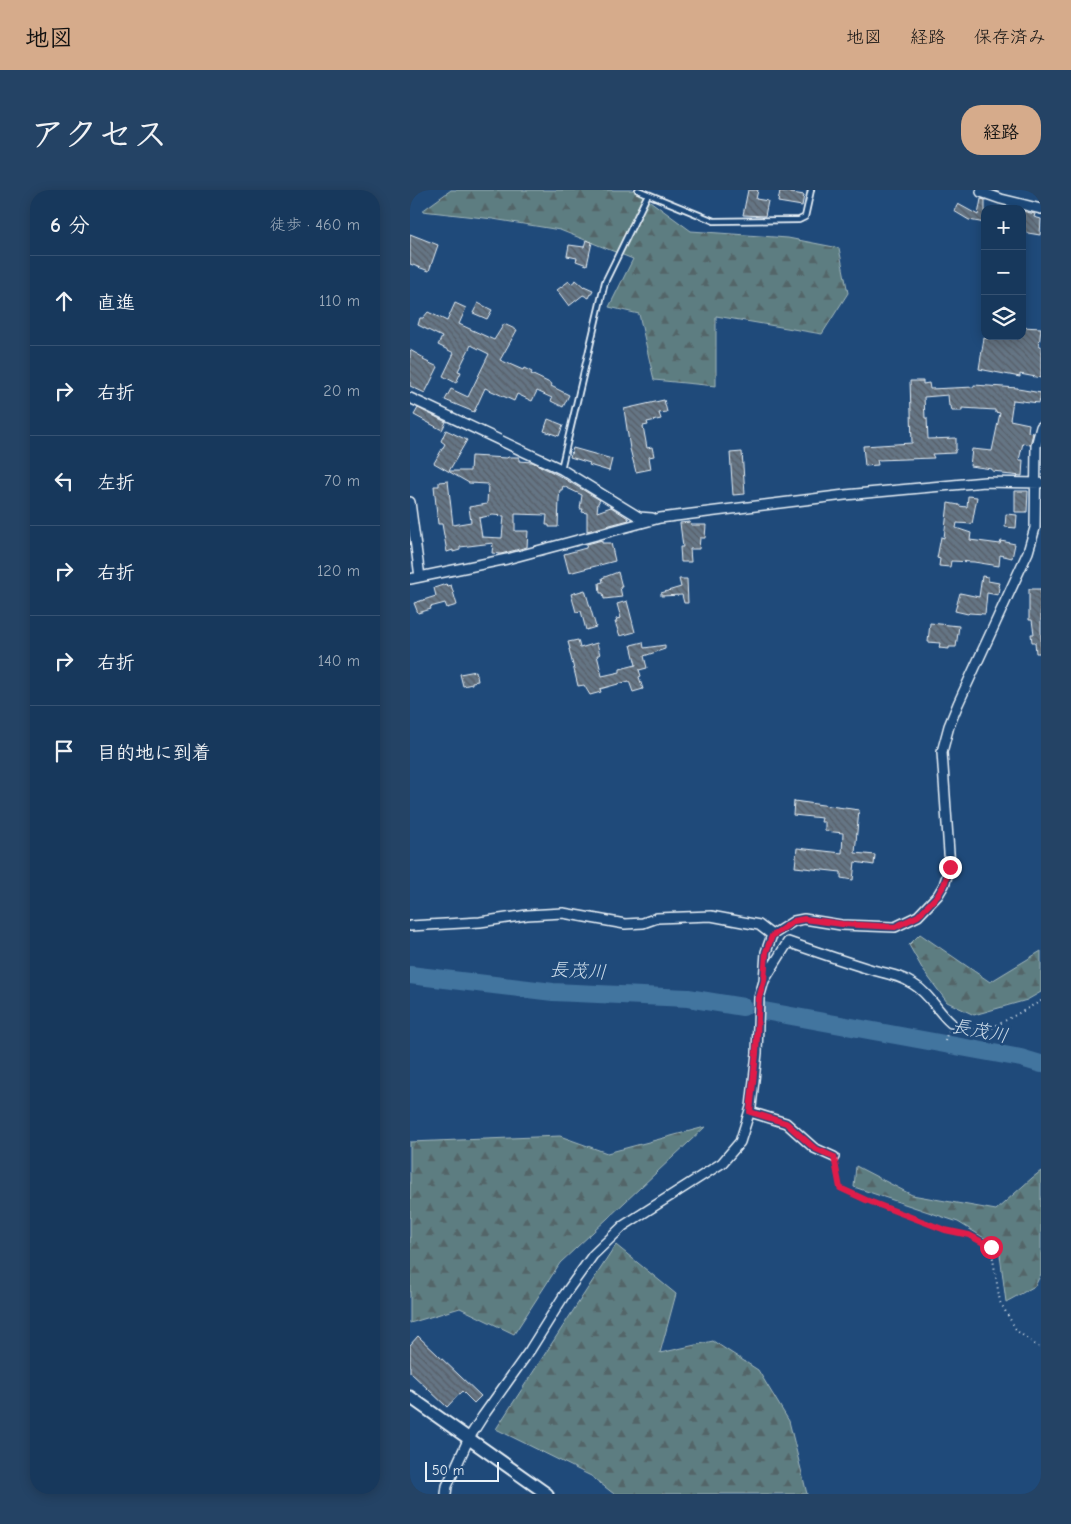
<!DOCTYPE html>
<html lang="ja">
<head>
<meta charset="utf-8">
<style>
  :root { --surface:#17385c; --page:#244365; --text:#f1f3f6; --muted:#9eacbb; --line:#365272; --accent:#d6ab8b }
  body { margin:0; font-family:"Comic Neue","Klee One",sans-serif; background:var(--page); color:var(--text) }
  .controls { position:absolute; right:15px; top:15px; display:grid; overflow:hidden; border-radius:10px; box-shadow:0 2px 12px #0003 }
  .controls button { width:45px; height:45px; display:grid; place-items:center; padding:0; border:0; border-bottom:1px solid var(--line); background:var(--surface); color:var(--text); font:25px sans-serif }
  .scale { position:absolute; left:15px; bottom:12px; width:74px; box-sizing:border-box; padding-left:5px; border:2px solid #e8f1f8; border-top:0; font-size:14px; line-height:18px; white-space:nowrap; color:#e8f1f8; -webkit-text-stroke:4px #1f4a7a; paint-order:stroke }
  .stop { position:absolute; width:15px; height:15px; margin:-11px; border:4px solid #e11d48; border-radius:50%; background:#fff }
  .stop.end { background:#e11d48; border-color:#fff; box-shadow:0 1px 5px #0008 }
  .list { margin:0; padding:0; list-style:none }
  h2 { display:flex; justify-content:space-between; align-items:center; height:65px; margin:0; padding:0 20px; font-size:21px }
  h2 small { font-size:16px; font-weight:400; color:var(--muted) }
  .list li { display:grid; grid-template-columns:32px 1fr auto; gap:15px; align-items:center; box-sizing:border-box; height:90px; padding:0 20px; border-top:1px solid var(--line) }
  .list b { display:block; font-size:19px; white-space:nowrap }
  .list em { font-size:16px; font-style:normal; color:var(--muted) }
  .icon { flex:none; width:28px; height:28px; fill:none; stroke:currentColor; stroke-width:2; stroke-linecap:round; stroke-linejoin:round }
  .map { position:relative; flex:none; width:631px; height:1304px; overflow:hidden; border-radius:20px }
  header { display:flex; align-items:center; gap:30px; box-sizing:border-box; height:70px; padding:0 25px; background:var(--accent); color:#111 }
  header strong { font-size:24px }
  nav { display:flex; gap:28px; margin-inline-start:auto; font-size:18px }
  .intro { display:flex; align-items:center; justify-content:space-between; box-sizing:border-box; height:120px; padding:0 30px }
  h1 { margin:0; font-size:35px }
  .button { padding:12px 22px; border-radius:20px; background:var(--accent); color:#111; font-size:18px; font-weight:700 }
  main { display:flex; gap:30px; padding:0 30px }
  aside { flex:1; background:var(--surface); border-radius:20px; box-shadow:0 2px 12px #0003 }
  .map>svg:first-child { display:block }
  .forest { fill:url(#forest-firs); stroke:#a2b7bc }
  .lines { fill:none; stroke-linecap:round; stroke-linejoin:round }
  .river { stroke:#43749f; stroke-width:18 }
  .building { fill:url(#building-back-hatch); stroke:#e8f1f8; fill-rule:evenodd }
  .service-casing { stroke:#e8f1f8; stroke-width:8 }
  .minor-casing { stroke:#e8f1f8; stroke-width:12 }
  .secondary-casing { stroke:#e8f1f8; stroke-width:15 }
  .path { stroke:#e8f1f8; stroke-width:2; stroke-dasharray:1 4; stroke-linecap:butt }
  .service { stroke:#1f4a7a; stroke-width:4.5 }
  .minor { stroke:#1f4a7a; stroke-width:9 }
  .secondary { stroke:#1f4a7a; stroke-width:11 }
  .route { stroke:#e11d48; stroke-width:6 }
  .labels { text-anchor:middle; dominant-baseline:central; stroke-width:5; stroke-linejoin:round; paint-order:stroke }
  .water-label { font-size:19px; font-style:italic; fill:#cfdeeb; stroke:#1f4a7a }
</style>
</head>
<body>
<header>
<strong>地図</strong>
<nav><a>地図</a><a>経路</a><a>保存済み</a></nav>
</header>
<div class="intro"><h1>アクセス</h1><a class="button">経路</a></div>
<main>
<aside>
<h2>6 分<small>徒歩 · 460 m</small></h2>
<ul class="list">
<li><svg class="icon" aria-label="ahead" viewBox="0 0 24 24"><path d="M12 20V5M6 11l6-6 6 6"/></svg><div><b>直進</b></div><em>110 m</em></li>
<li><svg class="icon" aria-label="right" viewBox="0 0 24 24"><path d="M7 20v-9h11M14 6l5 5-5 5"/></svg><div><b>右折</b></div><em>20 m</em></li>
<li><svg class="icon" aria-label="left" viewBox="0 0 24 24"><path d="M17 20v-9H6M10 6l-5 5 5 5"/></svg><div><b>左折</b></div><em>70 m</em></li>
<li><svg class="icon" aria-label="right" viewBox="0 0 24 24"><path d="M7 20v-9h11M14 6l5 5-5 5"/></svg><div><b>右折</b></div><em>120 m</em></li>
<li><svg class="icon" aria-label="right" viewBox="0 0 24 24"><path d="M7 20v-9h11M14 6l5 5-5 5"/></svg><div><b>右折</b></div><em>140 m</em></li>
<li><svg class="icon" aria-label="arrive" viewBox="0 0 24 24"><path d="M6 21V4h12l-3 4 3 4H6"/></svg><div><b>目的地に到着</b></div></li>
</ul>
</aside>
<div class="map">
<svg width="631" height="1304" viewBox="0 0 631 1304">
  <defs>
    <pattern id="forest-firs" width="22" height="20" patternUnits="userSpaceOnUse" patternTransform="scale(1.25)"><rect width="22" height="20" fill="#5d7d81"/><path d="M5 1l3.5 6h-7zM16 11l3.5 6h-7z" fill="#536568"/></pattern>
    <pattern id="building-back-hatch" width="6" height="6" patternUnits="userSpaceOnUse" patternTransform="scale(1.25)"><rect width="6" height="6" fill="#657584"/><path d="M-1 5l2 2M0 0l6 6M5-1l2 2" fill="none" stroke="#565e67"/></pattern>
  </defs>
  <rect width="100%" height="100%" fill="#1f4a7a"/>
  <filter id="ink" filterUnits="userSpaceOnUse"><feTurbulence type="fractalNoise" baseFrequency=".02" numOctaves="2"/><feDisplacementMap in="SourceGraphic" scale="10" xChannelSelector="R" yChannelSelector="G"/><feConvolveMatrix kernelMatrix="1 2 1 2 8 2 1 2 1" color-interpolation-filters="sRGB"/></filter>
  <g filter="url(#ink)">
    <!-- forest -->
    <path class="forest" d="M 41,0 L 225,0 L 281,41 L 378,48 L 429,58 L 438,103 L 412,144 L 306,126 L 306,196 L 244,190 L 229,124 L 199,117 L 223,69 L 150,40 L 83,29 L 12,21 Z
      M 510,744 L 580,792 L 631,761 L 631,802 L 617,810 L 564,825 L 537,812 L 513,780 L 499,755 Z
      M 295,937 L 150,1073 L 104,1144 L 50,1118 L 0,1133 L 0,952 L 150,946 L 197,963 Z
      M 446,976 L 502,1005 L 586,1020 L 622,988 L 631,981 L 631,1084 L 625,1096 L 596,1112 L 589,1057 L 548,1032 L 444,997 Z
      M 206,1055 L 266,1104 L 250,1163 L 303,1151 L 348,1180 L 379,1231 L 397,1304 L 204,1304 L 181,1286 L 86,1239 Z"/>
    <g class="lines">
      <!-- river -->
      <path class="river" d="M 0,785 L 143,802 L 278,808 L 333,817
        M 354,821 L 611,868 L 631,874"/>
    </g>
    <!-- building -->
    <path class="building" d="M 338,0 L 348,0 L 346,9 L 358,11 L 355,26 L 333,25 Z
      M 370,1 L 394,5 L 392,16 L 368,12 Z
      M 571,9 L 575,10 L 575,33 L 559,30 L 544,21 L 548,14 L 568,25 Z
      M 612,21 L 625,24 L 624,27 L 631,29 L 630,45 L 612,42 Z
      M 0,44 L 28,55 L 19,81 L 0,74 Z
      M 176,50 L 182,52 L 177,75 L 166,71 L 167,68 L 157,66 L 159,55 L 174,57 Z
      M 166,90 L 174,97 L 174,96 L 183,100 L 179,108 L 173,105 L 159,116 L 147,100 L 159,91 L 161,94 Z
      M 45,113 L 56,118 L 49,134 L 84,150 L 94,134 L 107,140 L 90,170 L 113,180 L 114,178 L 122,182 L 121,184 L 142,194 L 141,196 L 159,205 L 153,217 L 141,211 L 142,208 L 127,201 L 122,211 L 107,204 L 104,211 L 75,198 L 64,222 L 35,210 L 41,199 L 58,207 L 79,164 L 61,155 L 48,181 L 51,182 L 46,193 L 33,186 L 44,163 L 28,155 L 32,147 L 8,135 L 10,128 L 13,128 L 18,122 L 37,131 Z
      M 68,113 L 82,120 L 77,129 L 63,123 Z
      M 612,137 L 631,138 L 629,156 L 631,156 L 631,188 L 610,184 L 610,187 L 569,179 L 574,148 L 578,149 L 578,146 L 612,146 Z
      M 0,160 L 14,168 L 13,170 L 28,177 L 15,203 L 0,196 Z
      M 500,191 L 513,191 L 513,194 L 519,193 L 520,199 L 564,197 L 564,195 L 608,198 L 608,199 L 631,203 L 629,213 L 603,210 L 600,230 L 619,234 L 618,242 L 623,243 L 620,255 L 613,253 L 609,270 L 613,270 L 612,286 L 592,284 L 592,282 L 582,281 L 582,279 L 560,276 L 562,259 L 582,261 L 590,223 L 585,222 L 585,220 L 552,218 L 552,221 L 542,221 L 541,216 L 539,216 L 538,205 L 514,207 L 515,228 L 517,228 L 518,249 L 546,248 L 546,260 L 545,260 L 545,263 L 522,264 L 524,268 L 467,270 L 468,275 L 455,276 L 453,256 L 502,253 Z
      M 254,210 L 257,222 L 249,223 L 251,229 L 237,232 L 238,235 L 233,236 L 237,258 L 242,257 L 244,266 L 239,267 L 241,279 L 226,282 L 220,259 L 214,219 Z
      M 8,218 L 36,232 L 32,240 L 4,225 Z
      M 138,229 L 153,235 L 149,246 L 134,241 Z
      M 36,240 L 57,250 L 39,281 L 60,281 L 61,266 L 97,268 L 98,267 L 109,267 L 109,271 L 122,272 L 148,285 L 190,310 L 188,313 L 187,322 L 201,317 L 218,328 L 219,330 L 177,341 L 177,323 L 172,322 L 173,319 L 170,319 L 172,305 L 153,296 L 152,300 L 150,300 L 149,309 L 148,337 L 139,337 L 139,335 L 136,335 L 137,325 L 105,324 L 105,341 L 118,341 L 117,357 L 91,364 L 82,363 L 83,353 L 50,357 L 50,360 L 43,362 L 43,360 L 37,362 L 32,334 L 28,334 L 24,296 L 29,296 L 29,292 L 38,291 L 43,335 L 61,332 L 59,317 L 77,314 L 78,294 L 59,293 L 24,273 L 35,254 L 31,251 ZM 83,325 L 94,326 L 92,348 L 72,347 L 69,328 Z
      M 163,258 L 202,269 L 199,281 L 179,275 L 180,273 L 160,267 Z
      M 332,262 L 335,304 L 323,305 L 320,263 Z
      M 605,301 L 618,301 L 617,322 L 605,322 Z
      M 558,306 L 567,307 L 562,334 L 547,333 L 546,338 L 561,343 L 560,350 L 590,354 L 591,351 L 605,354 L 602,368 L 590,365 L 589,376 L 564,372 L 541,371 L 540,377 L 529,376 L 530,369 L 527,368 L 531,347 L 534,348 L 538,313 L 549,315 L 549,316 L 557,317 Z
      M 596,324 L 607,325 L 606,338 L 595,337 Z
      M 280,332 L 281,335 L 296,335 L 295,348 L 290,348 L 289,359 L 280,359 L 281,372 L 271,372 L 270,357 L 273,357 L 270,333 Z
      M 192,350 L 192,353 L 201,353 L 205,371 L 159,383 L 154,364 L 176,358 L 177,354 Z
      M 208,382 L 212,397 L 210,397 L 212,407 L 194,409 L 193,403 L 190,403 L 189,393 L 193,392 L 192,388 Z
      M 572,386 L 578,387 L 578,391 L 589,393 L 588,396 L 589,397 L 588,405 L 577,403 L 575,424 L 559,423 L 558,424 L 545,421 L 550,403 L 569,407 Z
      M 269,389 L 277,389 L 278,413 L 274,413 L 272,405 L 251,406 L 251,403 L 271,397 Z
      M 36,394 L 38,396 L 41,395 L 47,415 L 37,418 L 35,413 L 20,417 L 21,419 L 8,423 L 4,413 L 26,406 L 24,398 Z
      M 619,399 L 631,399 L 631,463 L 626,463 L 625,452 L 622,452 L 621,444 L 624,444 L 622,430 L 619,430 Z
      M 175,400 L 186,437 L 176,440 L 171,421 L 166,422 L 161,404 Z
      M 217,411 L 225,442 L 210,446 L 205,432 L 207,432 L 206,429 L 211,428 L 207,414 Z
      M 520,433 L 549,436 L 546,457 L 539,457 L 539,459 L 529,458 L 530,453 L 518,452 Z
      M 168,450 L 170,458 L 187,453 L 190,465 L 187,465 L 192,486 L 210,482 L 210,479 L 226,475 L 221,455 L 233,452 L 234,458 L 255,455 L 255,459 L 234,466 L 237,478 L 229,480 L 231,486 L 229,487 L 233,499 L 223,502 L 219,491 L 190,499 L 191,502 L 180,505 L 174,495 L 168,496 L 159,459 L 160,459 L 158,452 Z
      M 66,481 L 68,491 L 62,492 L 62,494 L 53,496 L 50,484 Z
      M 384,611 L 449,620 L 445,663 L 465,665 L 464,675 L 445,672 L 443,690 L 431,688 L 431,682 L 385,677 L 387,658 L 432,663 L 433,643 L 415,641 L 415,632 L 411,632 L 412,628 L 383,625 Z
      M 8,1146 L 71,1206 L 64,1213 L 52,1201 L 37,1217 L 0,1182 L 0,1155 Z"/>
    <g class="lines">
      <defs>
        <path id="service" d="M 228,0 L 304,31 L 389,30 L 395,27 L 401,0
          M 151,279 L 195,92 L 238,4"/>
        <path id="minor" d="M 571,2 L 591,9 L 631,19
          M 0,208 L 151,279 L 229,327 L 242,328
          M 0,312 L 10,387
          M 0,389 L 97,369 L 250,328 L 435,305 L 575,292 L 630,293
          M 0,736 L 70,732 L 117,725 L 153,723 L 215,734 L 233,733 L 247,728 L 301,726 L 349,735 L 362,745
          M 355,789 L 378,752 C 404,761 430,770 456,778 C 472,783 488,784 503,794 C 519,803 527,821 541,833
          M 340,922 L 376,933 L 404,958 L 424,967
          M 36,1304 L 37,1296 L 59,1248 L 73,1226 L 120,1160 L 155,1104 L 183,1065 L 213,1036 L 312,973 L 330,952 L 341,917 L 347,863 L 349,808 L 354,791 L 356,762 L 362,745 L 384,731 L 394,729 L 431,735 L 485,737 L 508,726 L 528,705 L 534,695 L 540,677 L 532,562 L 539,536 L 548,514 L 618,362 L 625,338 L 626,256 L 631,237"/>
        <path id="secondary" d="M 0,1207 L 137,1304"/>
      </defs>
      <!-- service casing -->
      <use href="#service" class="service-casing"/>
      <!-- minor casing -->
      <use href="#minor" class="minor-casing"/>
      <!-- secondary casing -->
      <use href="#secondary" class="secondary-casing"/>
      <!-- path -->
      <path class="path" d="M 548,835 L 560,839 L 580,839 L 631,811
        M 535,851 L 538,841
        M 426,977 L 430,998 L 456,1010 L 535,1040 L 559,1045 L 581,1057 L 590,1112 L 607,1141 L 631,1159"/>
      <!-- service -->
      <use href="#service" class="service"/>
      <!-- minor -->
      <use href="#minor" class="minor"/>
      <!-- secondary -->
      <use href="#secondary" class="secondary"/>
    </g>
  </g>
  <g class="lines" filter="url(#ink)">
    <!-- route -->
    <path class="route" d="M 540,677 L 534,695 L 528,705 L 508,726 L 485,737 L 432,734 L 394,729 L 384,731 L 362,746 L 356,762 L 354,791 L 349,808 L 346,864 L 340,922 L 376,933 L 404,958 L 424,967 L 430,998 L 456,1010 L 535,1040 L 559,1045 L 581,1057"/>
  </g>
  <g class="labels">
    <!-- water labels -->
    <g class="water-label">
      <text transform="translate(168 781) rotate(3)">長茂川</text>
      <text transform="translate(570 841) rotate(11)">長茂川</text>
    </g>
  </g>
</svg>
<div class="controls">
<button>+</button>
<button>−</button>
<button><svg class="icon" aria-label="layers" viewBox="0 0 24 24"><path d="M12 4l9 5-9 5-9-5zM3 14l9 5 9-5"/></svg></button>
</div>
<div class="scale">50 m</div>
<div class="stop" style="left:581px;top:1057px"></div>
<div class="stop end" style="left:540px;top:677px"></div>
</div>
</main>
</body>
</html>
